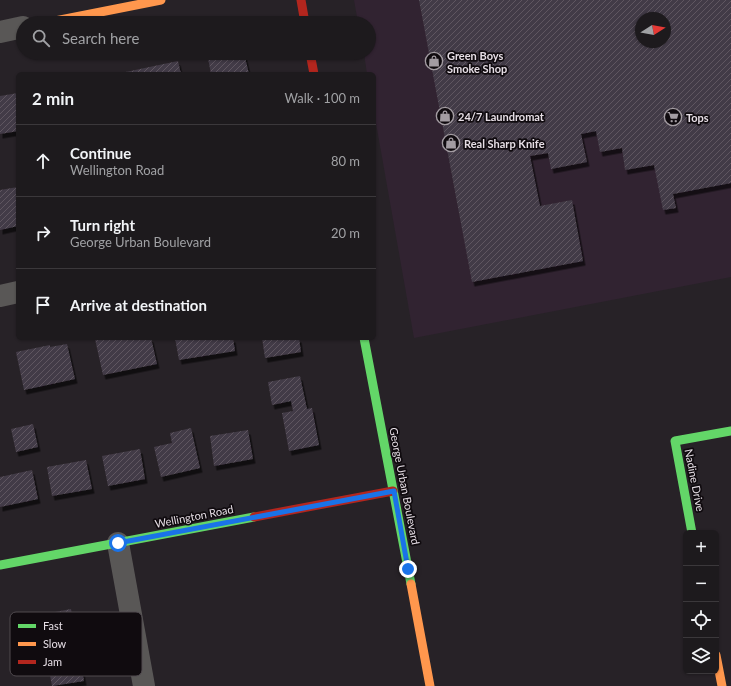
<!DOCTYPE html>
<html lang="en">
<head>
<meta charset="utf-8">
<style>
  :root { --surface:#1d1a1d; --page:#2a272a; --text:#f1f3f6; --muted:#a0a1a4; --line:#3b383b }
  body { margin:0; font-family:Lato,sans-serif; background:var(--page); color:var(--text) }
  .controls { position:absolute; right:12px; bottom:12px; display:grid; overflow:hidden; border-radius:6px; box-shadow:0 1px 3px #0004 }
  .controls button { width:36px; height:36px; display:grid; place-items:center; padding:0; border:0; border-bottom:1px solid var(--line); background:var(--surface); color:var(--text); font:20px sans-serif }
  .compass { position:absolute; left:635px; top:12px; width:36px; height:36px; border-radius:50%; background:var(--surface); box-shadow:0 1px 3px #0004; rotate:79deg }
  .stop { position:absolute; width:12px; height:12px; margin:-9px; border:3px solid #1a73e8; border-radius:50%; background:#fff }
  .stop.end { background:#1a73e8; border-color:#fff; box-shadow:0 1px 4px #0008 }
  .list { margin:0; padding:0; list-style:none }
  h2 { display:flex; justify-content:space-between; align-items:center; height:52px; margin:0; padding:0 16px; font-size:17px }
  h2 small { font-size:13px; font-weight:400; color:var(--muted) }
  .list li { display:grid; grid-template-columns:26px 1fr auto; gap:12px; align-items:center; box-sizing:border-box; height:72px; padding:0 16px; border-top:1px solid var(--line) }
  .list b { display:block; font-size:15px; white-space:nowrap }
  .list p { margin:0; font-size:13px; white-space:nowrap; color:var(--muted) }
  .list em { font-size:13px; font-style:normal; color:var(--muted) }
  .icon { flex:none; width:22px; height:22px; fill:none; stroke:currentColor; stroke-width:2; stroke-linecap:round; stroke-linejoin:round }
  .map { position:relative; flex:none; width:731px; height:686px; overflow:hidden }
  .search { position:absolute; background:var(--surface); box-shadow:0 1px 3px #0004; left:16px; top:16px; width:360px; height:44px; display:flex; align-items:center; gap:10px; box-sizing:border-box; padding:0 14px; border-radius:22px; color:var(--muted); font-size:15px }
  .panel { position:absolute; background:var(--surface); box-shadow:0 1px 3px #0004; left:16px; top:72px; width:360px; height:268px; border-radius:6px }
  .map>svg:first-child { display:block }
  .built { fill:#312331; fill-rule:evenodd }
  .building { fill:url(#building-hatch); fill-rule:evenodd; filter:url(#shadow) }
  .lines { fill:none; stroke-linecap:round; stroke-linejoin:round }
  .street { stroke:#595756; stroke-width:22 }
  .fast { stroke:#63d668; stroke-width:9 }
  .slow { stroke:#ff974d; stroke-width:9 }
  .jam { stroke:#b3261e; stroke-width:9 }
  .route { stroke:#1a73e8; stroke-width:5 }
  .labels { text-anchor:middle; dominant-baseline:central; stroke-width:3.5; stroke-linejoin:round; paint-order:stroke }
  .poi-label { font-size:11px; font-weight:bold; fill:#e6dee5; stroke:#100b0f; text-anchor:start }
  .street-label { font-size:11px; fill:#e6dee5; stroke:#100b0f }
  .key { fill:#100b0f; stroke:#504a4f; stroke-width:1 }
  .key-label { font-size:11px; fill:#e6dee5 }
</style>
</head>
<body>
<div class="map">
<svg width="731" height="686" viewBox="0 0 731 686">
  <defs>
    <pattern id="building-hatch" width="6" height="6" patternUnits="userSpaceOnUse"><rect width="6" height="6" fill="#433b46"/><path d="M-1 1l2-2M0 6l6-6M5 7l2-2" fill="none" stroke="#5e5761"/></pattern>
    <filter id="shadow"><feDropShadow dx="2.5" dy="4.5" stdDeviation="0" flood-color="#0009"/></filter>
  </defs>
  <rect width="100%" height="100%" fill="#272227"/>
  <!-- built -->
  <path class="built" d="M 354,0 L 731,0 L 731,277 L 414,338 L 374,112 L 374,74 L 367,74 L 364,53 L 369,53 L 369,23 L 358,23 ZM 641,18 L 665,18 L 665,42 L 641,42 Z"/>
  <!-- building -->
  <path class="building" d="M 419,0 L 731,0 L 731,183 L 673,194 L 676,208 L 663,210 L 654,165 L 625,170 L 622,148 L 600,152 L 596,131 L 581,134 L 587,162 L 551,169 L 548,153 L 530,156 L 540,206 L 572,200 L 583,261 L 472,282 ZM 641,18 L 665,18 L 665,42 L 641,42 Z
    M 207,53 L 244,53 L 249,74 L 211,74 Z
    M 178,61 L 181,74 L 122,74 L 121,73 Z
    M 18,93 L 18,131 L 0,134 L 0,96 Z
    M 18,187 L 18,226 L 0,230 L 0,190 Z
    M 100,338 L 151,338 L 157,364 L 103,375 L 95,339 Z
    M 175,338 L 233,338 L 235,351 L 179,360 Z
    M 262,338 L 299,338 L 301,352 L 265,358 Z
    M 67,344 L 75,379 L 24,390 L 16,352 L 50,345 L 50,347 Z
    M 300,376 L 307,409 L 312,408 L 319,445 L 289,451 L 282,413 L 293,411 L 291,401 L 272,405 L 268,382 Z
    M 33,424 L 38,447 L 16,452 L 11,429 Z
    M 191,428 L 200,468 L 161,477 L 154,447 L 172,443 L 170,433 Z
    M 248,430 L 253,459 L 214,466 L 210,436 Z
    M 140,449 L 145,479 L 108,486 L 102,456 Z
    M 86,460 L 92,489 L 52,496 L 47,467 Z
    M 32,470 L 38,499 L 0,507 L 0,477 Z
    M 71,609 L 84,681 L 52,686 L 39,615 Z"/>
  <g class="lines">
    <!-- street -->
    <path class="street" d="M 0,32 L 23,27
      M 0,296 L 18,292
      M 118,543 L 144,686"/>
    <!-- fast -->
    <path class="fast" d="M 364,338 L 411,584
      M 692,533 L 675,441 L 731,431
      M 0,565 L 254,517"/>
    <!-- slow -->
    <path class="slow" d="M 45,23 L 161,0
      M 411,584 L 430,686
      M 716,655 L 722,686"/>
    <!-- jam -->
    <path class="jam" d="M 301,0 L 305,23
      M 310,53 L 314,74
      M 254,517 L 393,491"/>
  </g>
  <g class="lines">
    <!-- route -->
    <path class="route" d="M 118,543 L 394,491 L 408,569"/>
  </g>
  <!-- icons -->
  <defs>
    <symbol id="shop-ring" viewBox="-11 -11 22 22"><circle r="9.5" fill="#100b0f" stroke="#a39ca2" stroke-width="1.5"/><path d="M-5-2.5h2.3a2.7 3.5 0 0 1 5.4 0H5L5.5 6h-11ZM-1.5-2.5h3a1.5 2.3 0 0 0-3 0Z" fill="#a39ca2"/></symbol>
    <symbol id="supermarket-ring" viewBox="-11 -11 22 22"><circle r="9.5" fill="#100b0f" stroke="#a39ca2" stroke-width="1.5"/><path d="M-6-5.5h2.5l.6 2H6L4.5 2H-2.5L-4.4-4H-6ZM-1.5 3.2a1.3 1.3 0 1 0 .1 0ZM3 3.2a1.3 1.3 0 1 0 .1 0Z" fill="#a39ca2"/></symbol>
  </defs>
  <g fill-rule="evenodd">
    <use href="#shop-ring" x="424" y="51" width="20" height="20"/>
    <use href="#shop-ring" x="435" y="106" width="20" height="20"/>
    <use href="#supermarket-ring" x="663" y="107" width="20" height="20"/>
    <use href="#shop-ring" x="441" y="133" width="20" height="20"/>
  </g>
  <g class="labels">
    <!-- poi labels -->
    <g class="poi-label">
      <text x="447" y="55">Green Boys<tspan x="447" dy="13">Smoke Shop</tspan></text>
      <text x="458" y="116">24/7 Laundromat</text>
      <text x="686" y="117">Tops</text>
      <text x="464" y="143">Real Sharp Knife</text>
    </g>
    <!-- street labels -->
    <g class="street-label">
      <text transform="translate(695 480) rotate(79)">Nadine Drive</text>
      <text transform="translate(405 486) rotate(79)">George Urban Boulevard</text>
      <text transform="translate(194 516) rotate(-11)">Wellington Road</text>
    </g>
  </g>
  <!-- legend -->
  <rect x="10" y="612" width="132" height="64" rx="6" class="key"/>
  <rect x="18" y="624" width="18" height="4" fill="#63d668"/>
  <rect x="18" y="642" width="18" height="4" fill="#ff974d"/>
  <rect x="18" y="660" width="18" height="4" fill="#b3261e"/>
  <g class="key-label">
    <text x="43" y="630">Fast</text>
    <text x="43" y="648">Slow</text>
    <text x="43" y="666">Jam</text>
  </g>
</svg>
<div class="controls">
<button>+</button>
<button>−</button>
<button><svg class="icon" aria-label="locate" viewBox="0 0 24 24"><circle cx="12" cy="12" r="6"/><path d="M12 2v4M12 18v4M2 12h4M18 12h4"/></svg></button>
<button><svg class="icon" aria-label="layers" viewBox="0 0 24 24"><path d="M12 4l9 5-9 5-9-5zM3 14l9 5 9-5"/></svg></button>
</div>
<svg class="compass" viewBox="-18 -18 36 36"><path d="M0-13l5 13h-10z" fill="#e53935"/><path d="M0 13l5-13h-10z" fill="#a0a1a4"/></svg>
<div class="stop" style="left:118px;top:543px"></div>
<div class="stop end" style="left:408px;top:569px"></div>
<div class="search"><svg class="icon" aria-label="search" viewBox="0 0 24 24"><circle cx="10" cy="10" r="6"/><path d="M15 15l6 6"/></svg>Search here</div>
<section class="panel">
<h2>2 min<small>Walk · 100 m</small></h2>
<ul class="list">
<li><svg class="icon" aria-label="ahead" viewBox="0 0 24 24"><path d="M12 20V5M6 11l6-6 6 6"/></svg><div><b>Continue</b><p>Wellington Road</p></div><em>80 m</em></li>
<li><svg class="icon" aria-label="right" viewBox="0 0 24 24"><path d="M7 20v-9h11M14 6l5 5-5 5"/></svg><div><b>Turn right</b><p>George Urban Boulevard</p></div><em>20 m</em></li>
<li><svg class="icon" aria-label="arrive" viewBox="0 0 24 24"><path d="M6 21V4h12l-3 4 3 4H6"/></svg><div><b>Arrive at destination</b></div></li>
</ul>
</section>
</div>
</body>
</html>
